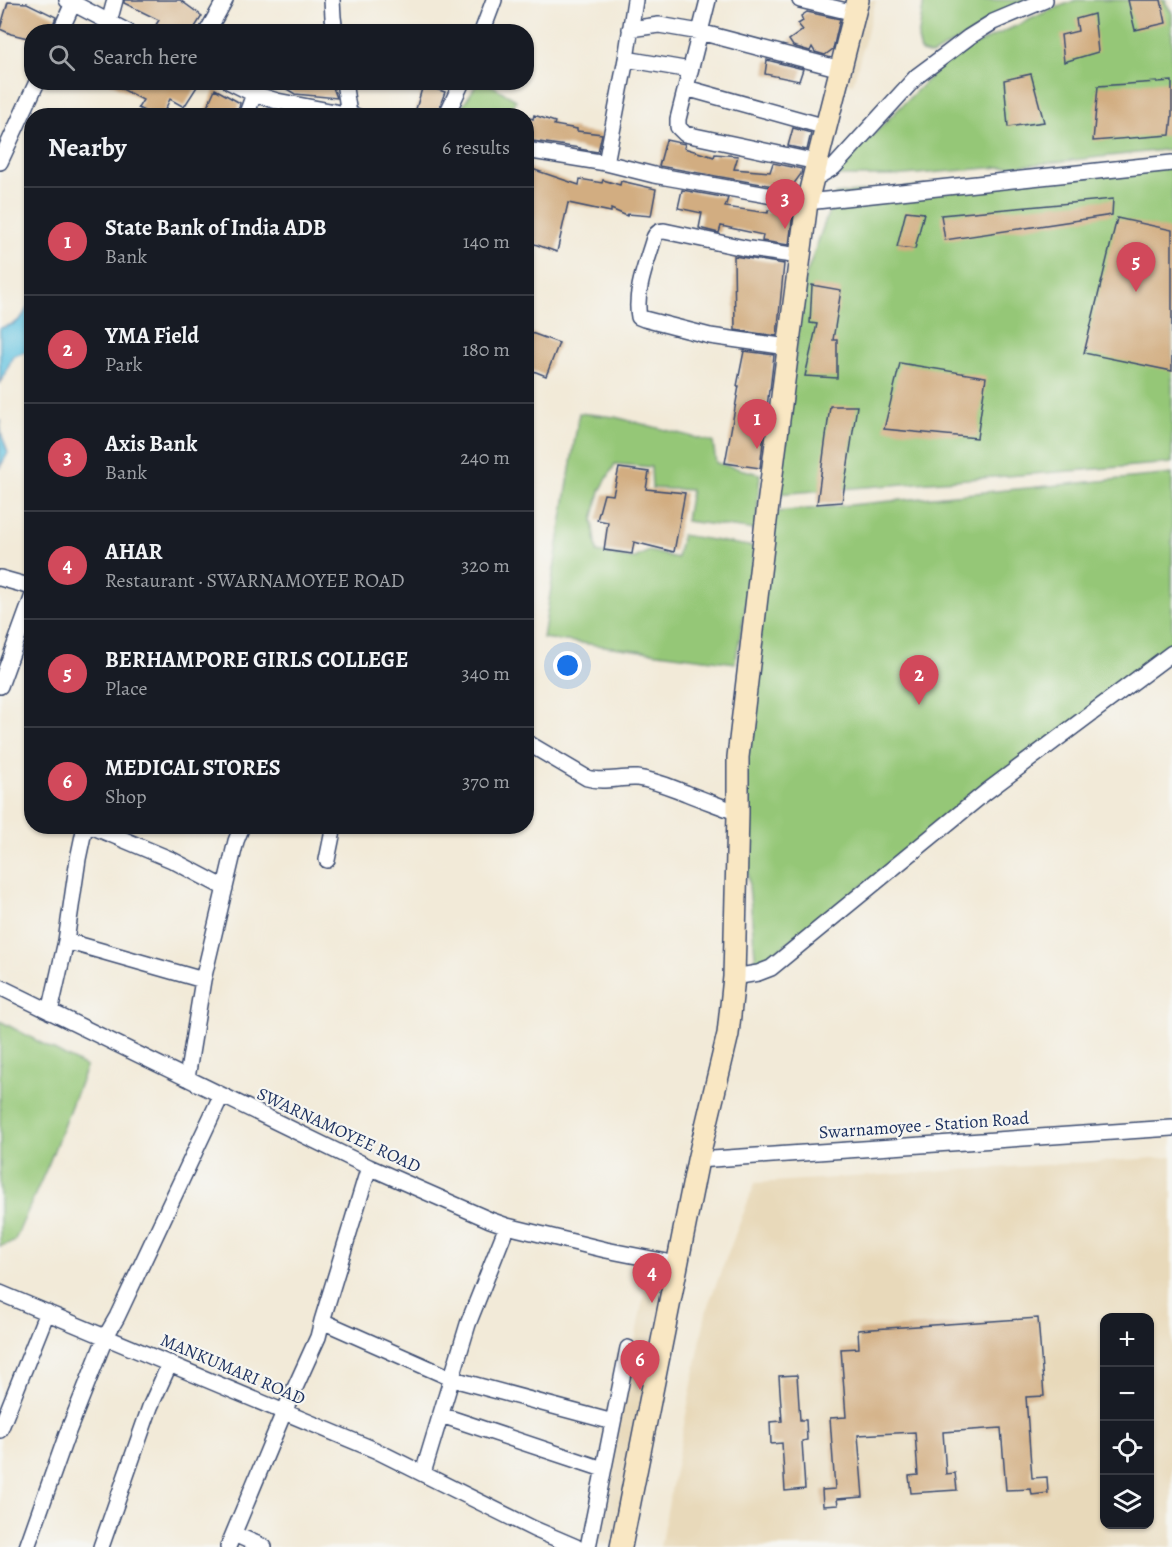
<!DOCTYPE html>
<html lang="en">
<head>
<meta charset="utf-8">
<style>
  :root { --surface:#171b24; --page:#242831; --text:#f1f3f6; --muted:#9ea1a6; --line:#363941; --accent:#d1495b }
  body { margin:0; font-family:Alegreya,serif; background:var(--page); color:var(--text) }
  .controls { position:absolute; right:18px; bottom:18px; display:grid; overflow:hidden; border-radius:12px; box-shadow:0 2px 4px #0004 }
  .controls button { width:54px; height:54px; display:grid; place-items:center; padding:0; border:0; border-bottom:2px solid var(--line); background:var(--surface); color:var(--text); font:30px sans-serif }
  .you { position:absolute; left:568px; top:666px; width:21px; height:21px; margin:-15px; border:4px solid #fff; border-radius:50%; background:#1a73e8; box-shadow:0 0 0 9px #1a73e833 }
  .badge { display:grid; place-items:center; width:39px; height:39px; border-radius:50%; background:var(--accent); color:#fff; font-size:20px; font-weight:700 }
  .pin { position:absolute; translate:-50% -50px; filter:drop-shadow(0 2px 3px #0008) }
  .pin::after { content:''; position:absolute; top:32px; width:21px; height:18px; background:inherit; clip-path:polygon(0 0,100% 0,50% 100%) }
  .list { margin:0; padding:0; list-style:none }
  h2 { display:flex; justify-content:space-between; align-items:center; height:78px; margin:0; padding:0 24px; font-size:26px }
  h2 small { font-size:20px; font-weight:400; color:var(--muted) }
  .list li { display:grid; grid-template-columns:39px 1fr auto; gap:18px; align-items:center; box-sizing:border-box; height:108px; padding:0 24px; border-top:2px solid var(--line) }
  .list b { display:block; font-size:22px; white-space:nowrap }
  .list p { margin:0; font-size:20px; white-space:nowrap; color:var(--muted) }
  .list em { font-size:20px; font-style:normal; color:var(--muted) }
  .icon { flex:none; width:33px; height:33px; fill:none; stroke:currentColor; stroke-width:2; stroke-linecap:round; stroke-linejoin:round }
  .map { position:relative; flex:none; width:1172px; height:1547px; overflow:hidden }
  .search { position:absolute; background:var(--surface); box-shadow:0 2px 4px #0004; left:24px; top:24px; width:510px; height:66px; display:flex; align-items:center; gap:15px; box-sizing:border-box; padding:0 21px; border-radius:24px; color:var(--muted); font-size:22px }
  .panel { position:absolute; background:var(--surface); box-shadow:0 2px 4px #0004; left:24px; top:108px; width:510px; height:726px; border-radius:24px }
  .map>svg:first-child { display:block }
  .built { fill:#e8d9ba; fill-rule:evenodd }
  .green { fill:#95c777; stroke:#587b6a; stroke-width:1.5 }
  .water { fill:#61c2e0; stroke:#3e789f; stroke-width:1.5 }
  .building { fill:#d2ad81 }
  .lines { fill:none; stroke-linecap:round; stroke-linejoin:round }
  .street-casing { stroke:#3b4b70; stroke-width:18 }
  .secondary-casing { stroke:#3b4b70; stroke-width:24 }
  .street { stroke:#fff; stroke-width:15 }
  .secondary { stroke:#f9e7c3; stroke-width:21 }
  .labels { text-anchor:middle; dominant-baseline:central; stroke-width:4.5; stroke-linejoin:round; paint-order:stroke }
  .street-label { font-size:18px; fill:#1b2f5e; stroke:#f6f6f2 }
</style>
</head>
<body>
<div class="map">
<svg width="1172" height="1547" viewBox="0 0 1172 1547">
  <rect width="100%" height="100%" fill="#f6f6f2"/>
  <filter id="ink" filterUnits="userSpaceOnUse"><feTurbulence type="fractalNoise" baseFrequency=".0167" numOctaves="2"/><feDisplacementMap in="SourceGraphic" scale="12" xChannelSelector="R" yChannelSelector="G"/><feConvolveMatrix kernelMatrix="1 2 1 2 8 2 1 2 1" color-interpolation-filters="sRGB"/></filter>
  <filter id="wash" filterUnits="userSpaceOnUse"><feTurbulence type="fractalNoise" baseFrequency=".008" numOctaves="4" result="noise"/><feDisplacementMap in="SourceGraphic" scale="24" xChannelSelector="R" yChannelSelector="G"/><feGaussianBlur stdDeviation="1.35" result="paint"/><feColorMatrix in="noise" values="0 0 0 0 0 0 0 0 0 0 0 0 0 0 0 0 0 1.4 0 .05"/><feComposite in="paint" operator="in"/></filter>
  <g filter="url(#wash)">
    <rect width="100%" height="100%" fill="#f2ead8"/>
    <!-- built -->
    <path class="built" d="M 863,0 L 876,0 L 853,84 L 840,81 Z
      M 1172,1157 L 1172,1547 L 660,1547 L 707,1308 L 755,1183 ZM 1104,1318 L 1150,1318 L 1150,1524 L 1104,1524 Z
      M 649,1268 L 667,1274 L 618,1547 L 596,1540 Z"/>
    <!-- green -->
    <path class="green" d="M 924,0 L 1050,0 L 951,44 L 932,55 L 921,52 L 918,39 Z
      M 1076,0 L 1166,0 L 1165,2 L 1172,13 L 1172,149 L 1038,164 L 892,176 L 832,176 L 951,56 L 1046,12 Z
      M 478,82 L 488,83 L 516,100 L 509,115 L 457,115 Z
      M 1172,164 L 1172,463 L 777,494 L 805,278 L 835,194 Z
      M 579,413 L 615,417 L 713,442 L 716,463 L 760,474 L 756,530 L 686,521 L 691,490 L 652,488 L 651,467 L 615,464 L 600,491 L 593,520 L 597,552 L 633,559 L 649,551 L 677,558 L 682,535 L 755,547 L 749,589 L 735,663 L 543,638 Z
      M 1172,474 L 1172,648 L 756,967 L 738,757 L 767,513 Z
      M 0,1021 L 86,1067 L 49,1163 L 14,1242 L 0,1246 Z"/>
    <!-- water -->
    <path class="water" d="M 31,297 L 31,350 L 13,356 L 0,384 L 0,328 C 21,324 25,316 31,297 Z
      M 0,419 L 1,433 L 8,453 L 0,467 Z"/>
    <g id="blocks">
      <!-- building -->
      <path class="building" d="M 124,0 L 180,0 L 202,16 L 192,32 L 161,32 L 154,28 L 159,20 L 124,3 Z
        M 1128,0 L 1161,0 L 1166,23 L 1135,30 Z
        M 8,2 L 27,3 L 56,17 L 50,32 L 32,32 L 32,39 L 11,34 L 0,29 Z
        M 807,12 L 840,19 L 833,49 L 825,55 L 815,52 L 812,47 L 810,51 L 793,46 L 789,40 L 803,30 L 798,24 L 803,21 L 801,16 Z
        M 1094,14 L 1098,52 L 1064,62 L 1061,35 L 1078,31 L 1076,19 Z
        M 767,60 L 803,69 L 799,81 L 765,74 Z
        M 1031,74 L 1044,122 L 1008,127 L 1004,80 Z
        M 1172,81 L 1172,115 L 1170,135 L 1093,141 L 1098,86 Z
        M 109,82 L 200,82 L 184,107 L 170,99 L 162,116 L 154,116 L 138,108 L 143,100 Z
        M 275,82 L 331,82 L 337,98 L 295,94 Z
        M 423,85 L 445,92 L 436,116 L 414,116 Z
        M 215,89 L 240,103 L 237,116 L 203,116 Z
        M 534,115 L 555,122 L 554,125 L 577,129 L 577,131 L 602,134 L 598,152 L 579,149 L 580,148 L 526,140 L 526,117 L 533,119 Z
        M 793,128 L 811,133 L 807,150 L 788,146 Z
        M 666,140 L 685,144 L 684,148 L 714,157 L 715,154 L 738,156 L 734,169 L 770,172 L 773,163 L 802,169 L 801,174 L 790,189 L 659,166 Z
        M 526,167 L 579,185 L 580,179 L 602,183 L 603,180 L 620,185 L 621,181 L 656,189 L 651,216 L 628,214 L 627,216 L 611,209 L 611,212 L 568,203 L 557,252 L 526,241 Z
        M 682,190 L 728,198 L 725,207 L 768,213 L 768,210 L 793,213 L 789,245 L 762,241 L 763,235 L 721,226 L 719,233 L 699,228 L 702,213 L 678,208 Z
        M 1113,199 L 1112,215 L 945,240 L 941,215 Z
        M 906,211 L 924,213 L 915,249 L 897,247 Z
        M 1117,218 L 1172,230 L 1172,371 L 1084,353 Z
        M 734,256 L 784,264 L 777,336 L 735,330 Z
        M 812,285 L 841,290 L 833,340 L 837,340 L 837,378 L 805,376 L 817,324 L 810,323 Z
        M 526,331 L 559,343 L 546,376 L 526,368 Z
        M 744,351 L 774,355 L 770,390 L 769,390 L 760,468 L 725,463 L 739,386 L 737,386 Z
        M 900,363 L 986,377 L 977,438 L 884,429 Z
        M 830,406 L 857,406 L 842,502 L 817,504 Z
        M 619,468 L 649,472 L 646,489 L 685,493 L 674,552 L 634,542 L 632,554 L 604,550 L 608,522 L 597,520 L 604,494 L 613,495 Z
        M 1038,1318 L 1044,1396 L 1026,1397 L 1032,1478 L 1047,1477 L 1048,1493 L 1032,1495 L 1031,1489 L 1006,1490 L 1001,1428 L 943,1432 L 946,1474 L 955,1473 L 957,1490 L 911,1493 L 909,1476 L 918,1475 L 915,1432 L 858,1435 L 863,1497 L 837,1499 L 838,1505 L 823,1506 L 822,1490 L 835,1489 L 830,1418 L 846,1417 L 841,1349 L 859,1348 L 858,1330 Z
        M 797,1375 L 800,1420 L 806,1420 L 807,1440 L 802,1441 L 805,1489 L 785,1491 L 782,1443 L 771,1444 L 770,1422 L 782,1421 L 779,1376 Z"/>
    </g>
  </g>
  <g filter="url(#ink)">
    <use href="#blocks" fill-opacity="0" stroke="#3b4b70" stroke-width="1.5"/>
    <g class="lines">
      <defs>
        <path id="street" d="M 67,0 L 128,32
          M 332,0 L 333,17 L 335,32
          M 708,0 L 678,119 L 678,127 L 685,134 L 817,162
          M 800,0 L 855,13
          M 109,22 L 115,0
          M 630,29 L 659,25 L 700,32 L 841,69
          M 60,32 L 73,3
          M 207,32 L 225,0
          M 482,32 L 494,0
          M 626,59 L 690,70
          M 230,82 L 254,94 L 277,101 L 356,116
          M 344,82 L 349,114
          M 686,88 L 826,127
          M 246,116 L 254,94
          M 446,116 L 462,82
          M 526,150 L 606,163 L 654,175 L 807,202 L 1172,163
          M 0,162 L 37,82
          M 606,163 L 626,59 L 635,0
          M 812,180 L 834,167 L 917,76 L 948,53 L 969,37 L 993,22 L 1045,0
          M 788,347 L 710,336 L 644,319 L 639,317 C 634,293 647,262 654,238 C 656,233 658,231 664,231 L 749,249 L 800,256
          M 0,578 L 32,587
          M 0,686 L 32,598
          M 526,742 L 587,778 C 603,783 620,777 637,778 C 655,780 670,787 686,793 C 703,800 721,806 738,813
          M 91,826 L 172,860 L 225,888
          M 327,860 L 334,826
          M 66,941 L 203,980
          M 734,977 L 758,973 L 771,968 L 986,792 L 1172,653
          M 0,987 L 369,1167 L 490,1220 L 507,1226 L 606,1250 L 677,1264
          M 50,1012 L 66,941 L 78,859 L 85,826
          M 187,1078 L 203,980 L 236,841 L 242,826
          M 698,1160 L 1172,1128
          M 0,1293 L 375,1450 L 534,1529 L 576,1547
          M 322,1321 L 453,1379 L 613,1422
          M 441,1415 L 603,1469
          M 0,1430 L 47,1312
          M 423,1473 L 468,1324 L 507,1226
          M 234,1534 L 264,1547
          M 27,1547 L 67,1434 L 106,1336 L 117,1317 L 221,1096
          M 101,1547 L 150,1407 L 170,1363
          M 228,1547 L 284,1412 L 318,1337 L 322,1321 L 369,1167
          M 588,1547 L 628,1348"/>
        <path id="secondary" d="M 621,1547 L 698,1160 L 728,1034 L 734,977 L 738,813 L 738,757 L 767,513 L 807,202 L 858,0"/>
      </defs>
      <!-- street casing -->
      <use href="#street" class="street-casing"/>
      <!-- secondary casing -->
      <use href="#secondary" class="secondary-casing"/>
      <!-- street -->
      <use href="#street" class="street"/>
      <!-- secondary -->
      <use href="#secondary" class="secondary"/>
    </g>
  </g>
  <g class="labels">
    <!-- street labels -->
    <g class="street-label">
      <text transform="translate(924 1125) rotate(-4)">Swarnamoyee - Station Road</text>
      <text transform="translate(339 1130) rotate(25)">SWARNAMOYEE ROAD</text>
      <text transform="translate(233 1369) rotate(23)">MANKUMARI ROAD</text>
    </g>
  </g>
</svg>
<div class="controls">
<button>+</button>
<button>−</button>
<button><svg class="icon" aria-label="locate" viewBox="0 0 24 24"><circle cx="12" cy="12" r="6"/><path d="M12 2v4M12 18v4M2 12h4M18 12h4"/></svg></button>
<button><svg class="icon" aria-label="layers" viewBox="0 0 24 24"><path d="M12 4l9 5-9 5-9-5zM3 14l9 5 9-5"/></svg></button>
</div>
<div class="you"></div>
<div class="pin badge" style="left:757px;top:449px">1</div>
<div class="pin badge" style="left:919px;top:705px">2</div>
<div class="pin badge" style="left:785px;top:229px">3</div>
<div class="pin badge" style="left:652px;top:1303px">4</div>
<div class="pin badge" style="left:1136px;top:292px">5</div>
<div class="pin badge" style="left:640px;top:1390px">6</div>
<div class="search"><svg class="icon" aria-label="search" viewBox="0 0 24 24"><circle cx="10" cy="10" r="6"/><path d="M15 15l6 6"/></svg>Search here</div>
<section class="panel">
<h2>Nearby<small>6 results</small></h2>
<ul class="list">
<li><span class="badge">1</span><div><b>State Bank of India ADB</b><p>Bank</p></div><em>140 m</em></li>
<li><span class="badge">2</span><div><b>YMA Field</b><p>Park</p></div><em>180 m</em></li>
<li><span class="badge">3</span><div><b>Axis Bank</b><p>Bank</p></div><em>240 m</em></li>
<li><span class="badge">4</span><div><b>AHAR</b><p>Restaurant · SWARNAMOYEE ROAD</p></div><em>320 m</em></li>
<li><span class="badge">5</span><div><b>BERHAMPORE GIRLS COLLEGE</b><p>Place</p></div><em>340 m</em></li>
<li><span class="badge">6</span><div><b>MEDICAL STORES</b><p>Shop</p></div><em>370 m</em></li>
</ul>
</section>
</div>
</body>
</html>
